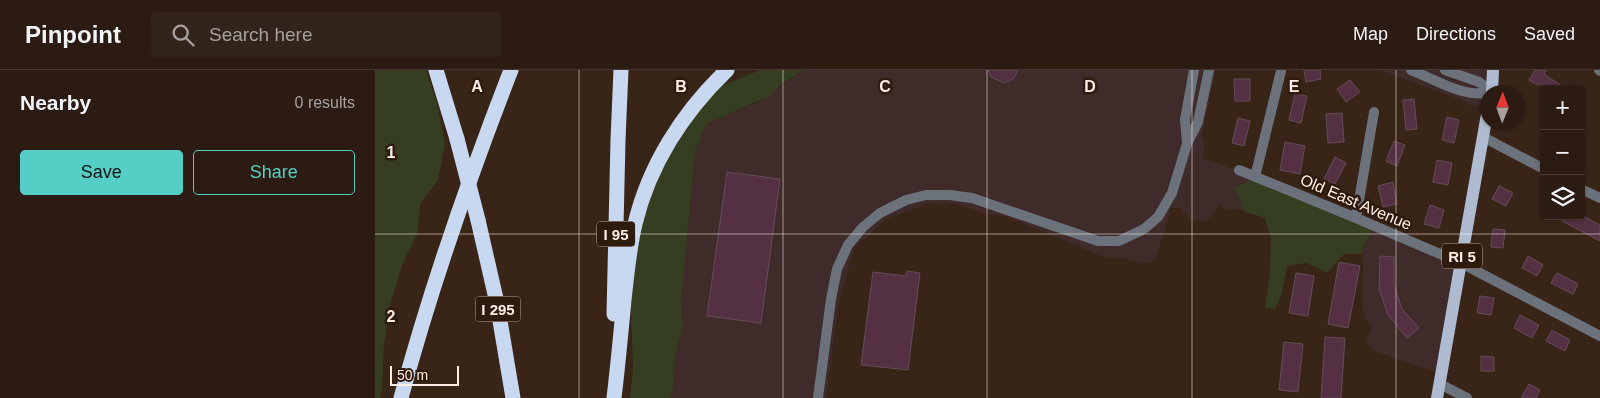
<!DOCTYPE html>
<html lang="en">
<head>
<meta charset="utf-8">
<style>
  :root { --surface:#2b1b12; --page:#33241b; --text:#f1f3f6; --muted:#a6a19f; --line:#473932; --accent:#55cec5 }
  body { margin:0; font-family:Arial,sans-serif; background:var(--page); color:var(--text) }
  .controls { position:absolute; right:15px; top:15px; display:grid; overflow:hidden; border-radius:5px; box-shadow:0 1px 4px #0004 }
  .controls button { width:45px; height:45px; display:grid; place-items:center; padding:0; border:0; border-bottom:1px solid var(--line); background:var(--surface); color:var(--text); font:25px sans-serif }
  .compass { position:absolute; left:1105px; top:15px; width:45px; height:45px; border-radius:50%; background:var(--surface); box-shadow:0 1px 4px #0004; rotate:1deg }
  .scale { position:absolute; left:15px; bottom:12px; width:69px; box-sizing:border-box; padding-left:5px; border:2px solid #fdeee6; border-top:0; font-size:14px; line-height:18px; white-space:nowrap; color:#fdeee6; -webkit-text-stroke:4px #2f1a0e; paint-order:stroke }
  .list { margin:0; padding:0; list-style:none }
  h2 { display:flex; justify-content:space-between; align-items:center; height:65px; margin:0; padding:0 20px; font-size:21px }
  h2 small { font-size:16px; font-weight:400; color:var(--muted) }
  .actions { display:flex; gap:10px; padding:15px 20px }
  .actions a { flex:1; padding:11px 0; border:1px solid var(--accent); border-radius:5px; text-align:center; font-size:18px; color:var(--accent) }
  .actions .main { background:var(--accent); color:#111 }
  .icon { flex:none; width:28px; height:28px; fill:none; stroke:currentColor; stroke-width:2; stroke-linecap:round; stroke-linejoin:round }
  .map { position:relative; flex:none; width:1225px; height:328px; overflow:hidden }
  header { display:flex; align-items:center; gap:30px; box-sizing:border-box; height:70px; padding:0 25px; background:var(--surface); border-bottom:1px solid var(--line) }
  header strong { font-size:24px }
  nav { display:flex; gap:28px; margin-inline-start:auto; font-size:18px }
  .search { width:350px; height:45px; background:var(--page); display:flex; align-items:center; gap:12px; box-sizing:border-box; padding:0 18px; border-radius:5px; color:var(--muted); font-size:19px }
  main { display:flex }
  aside { flex:1; background:var(--surface) }
  .map>svg:first-child { display:block }
  .commercial { fill:#3f2b2a }
  .green { fill:#363e21 }
  .building { fill:#533143; stroke:#654c59 }
  .lines { fill:none; stroke-linecap:round; stroke-linejoin:round }
  .minor { stroke:#6c727c; stroke-width:10 }
  .primary { stroke:#aebbd0; stroke-width:12 }
  .motorway { stroke:#c9d8f1; stroke-width:15 }
  .motorway-bridge { stroke:#c9d8f1; stroke-width:15 }
  .grid { fill:none; stroke:#fdeee6; stroke-width:1; stroke-opacity:0.55 }
  .labels { text-anchor:middle; dominant-baseline:central; stroke-width:5; stroke-linejoin:round; paint-order:stroke }
  .shield { fill:#2f1a0e; stroke:#bfaea5; stroke-width:1 }
  .shield-label { font-size:15px; font-weight:bold; fill:#fdeee6 }
  .street-label { font-size:16px; fill:#fdeee6; stroke:#2f1a0e }
  .grid-label { font-size:16px; text-anchor:middle; font-weight:bold; fill:#fdeee6; stroke:#2f1a0e; stroke-width:5; stroke-linejoin:round; paint-order:stroke }
</style>
</head>
<body>
<header>
<strong>Pinpoint</strong>
<div class="search"><svg class="icon" aria-label="search" viewBox="0 0 24 24"><circle cx="10" cy="10" r="6"/><path d="M15 15l6 6"/></svg>Search here</div>
<nav><a>Map</a><a>Directions</a><a>Saved</a></nav>
</header>
<main>
<aside>
<h2>Nearby<small>0 results</small></h2>
<ul class="list">
</ul>
<div class="actions"><a class="main">Save</a><a>Share</a></div>
</aside>
<div class="map">
<svg width="1225" height="328" viewBox="0 0 1225 328">
  <rect width="100%" height="100%" fill="#392418"/>
  <!-- commercial -->
  <path class="commercial" d="M 429,0 L 841,0 L 827,63 L 828,71 L 830,73 L 827,88 L 883,107 L 864,126 L 868,140 L 851,139 L 844,135 L 837,146 L 830,152 L 817,150 L 808,142 L 807,138 L 796,138 L 783,182 L 776,193 L 761,192 L 744,187 L 729,187 L 630,146 L 613,144 L 583,134 L 555,133 L 513,148 L 479,178 L 463,236 L 451,328 L 295,328 L 298,319 L 300,286 L 308,257 L 306,234 L 320,83 L 331,54 L 383,32 Z
    M 1004,0 L 1121,0 L 1112,22 L 1112,37 L 1094,35 L 1089,31 Z
    M 999,155 L 1085,192 L 1065,303 L 997,280 L 991,272 L 997,257 L 990,248 L 988,236 L 988,179 Z"/>
  <!-- green -->
  <path class="green" d="M 0,0 L 51,0 L 62,33 L 70,74 L 63,110 L 45,134 L 43,162 L 27,195 L 15,235 L 9,274 L 7,319 L 5,328 L 0,328 Z
    M 385,0 L 429,0 L 404,16 L 397,25 L 331,54 L 320,82 L 306,234 L 308,257 L 300,286 L 298,319 L 295,328 L 255,328 L 258,299 L 255,207 L 274,117 L 334,21 Z
    M 883,107 L 999,155 L 988,179 L 987,184 L 969,184 L 952,203 L 932,193 L 912,196 L 906,226 L 900,239 L 890,238 L 895,202 L 896,168 L 890,148 L 868,141 L 864,126 L 858,118 Z"/>
  <!-- building -->
  <path class="building" d="M 613,0 L 643,0 L 638,9 L 630,13 L 616,7 Z
    M 929,0 L 945,0 L 946,9 L 931,12 Z
    M 1160,0 L 1171,0 L 1169,4 L 1191,19 L 1172,19 L 1164,13 L 1163,15 L 1154,10 Z
    M 859,9 L 875,9 L 875,31 L 860,31 Z
    M 975,10 L 985,22 L 971,32 L 962,19 Z
    M 920,24 L 932,26 L 926,53 L 914,50 Z
    M 1039,29 L 1042,59 L 1031,60 L 1028,30 Z
    M 967,43 L 969,72 L 953,73 L 951,44 Z
    M 1072,47 L 1084,50 L 1079,73 L 1067,70 Z
    M 863,48 L 875,51 L 869,76 L 857,73 Z
    M 1019,71 L 1030,75 L 1022,96 L 1011,91 Z
    M 910,72 L 930,76 L 925,104 L 905,100 Z
    M 960,87 L 971,93 L 960,114 L 949,109 Z
    M 1062,90 L 1077,93 L 1073,115 L 1058,112 Z
    M 352,102 L 405,109 L 386,253 L 332,246 Z
    M 1018,112 L 1022,134 L 1008,137 L 1003,116 Z
    M 1124,116 L 1138,123 L 1131,136 L 1117,129 Z
    M 1055,135 L 1069,140 L 1064,158 L 1049,154 Z
    M 1190,146 L 1208,146 L 1225,155 L 1225,171 L 1187,151 Z
    M 1118,159 L 1130,160 L 1128,178 L 1116,177 Z
    M 1005,186 L 1019,187 L 1019,215 L 1027,239 L 1044,258 L 1032,268 L 1013,245 L 1004,219 Z
    M 1153,186 L 1168,195 L 1162,206 L 1147,198 Z
    M 964,192 L 985,196 L 973,258 L 953,254 Z
    M 532,201 L 545,203 L 533,300 L 486,295 L 498,202 L 531,206 Z
    M 921,203 L 939,206 L 933,246 L 914,243 Z
    M 1182,203 L 1203,214 L 1198,224 L 1176,213 Z
    M 1105,226 L 1119,228 L 1116,245 L 1102,243 Z
    M 1145,245 L 1164,255 L 1157,268 L 1139,258 Z
    M 1177,260 L 1195,270 L 1190,281 L 1171,271 Z
    M 950,267 L 970,268 L 966,328 L 946,328 Z
    M 909,272 L 928,274 L 923,322 L 904,320 Z
    M 1106,286 L 1119,287 L 1119,301 L 1106,301 Z
    M 1154,314 L 1165,320 L 1161,328 L 1146,328 Z"/>
  <g class="lines">
    <!-- minor -->
    <path class="minor" d="M 1036,0 C 1059,9 1087,27 1112,23
      M 1070,0 L 1104,12 L 1117,22
      M 1224,0 L 1225,1
      M 1108,67 L 1169,99
      M 812,73 L 810,50 L 819,0
      M 864,100 L 981,148 L 1086,193 L 1225,266
      M 880,107 L 906,1
      M 1206,119 L 1225,128
      M 981,148 L 999,42
      M 1065,314 L 1092,328
      M 443,328 L 456,229 L 462,199 L 473,175 L 488,157 L 505,143 L 531,130 L 551,125 L 575,125 L 597,128 L 723,171 L 744,171 L 769,159 L 783,147 L 797,123 L 812,74 L 823,52 L 834,0"/>
    <!-- primary -->
    <path class="primary" d="M 1117,22 L 1118,0
      M 1062,328 L 1112,44"/>
    <!-- motorway -->
    <path class="motorway" d="M 61,0 L 82,69
      M 103,150 L 122,233 L 138,328
      M 239,244 L 243,70 L 246,0
      M 26,328 C 56,217 94,108 136,0
      M 239,328 C 243,295 246,262 249,230 C 252,204 254,179 260,154 C 274,95 308,42 352,0"/>
    <!-- motorway-bridge -->
    <path class="motorway-bridge" d="M 82,69 L 103,150"/>
  </g>
  <!-- grid -->
  <path class="grid" d="M 204,0 L 204,328M 408,0 L 408,328M 612,0 L 612,328M 817,0 L 817,328M 1021,0 L 1021,328M 0,164 L 1225,164"/>
  <g class="labels">
    <!-- shield labels -->
    <g class="shield">
      <rect x="222" y="151.5" width="38" height="25" rx="4"/>
      <rect x="1067" y="173.5" width="40" height="25" rx="4"/>
      <rect x="100.5" y="226.5" width="45" height="25" rx="4"/>
    </g>
    <g class="shield-label">
      <text x="241" y="164">I 95</text>
      <text x="1087" y="186">RI 5</text>
      <text x="123" y="239">I 295</text>
    </g>
    <!-- street labels -->
    <g class="street-label">
      <text transform="translate(981 132) rotate(23)">Old East Avenue</text>
    </g>
  </g>
  <g class="grid-label">
    <text x="102" y="22">A</text>
    <text x="306" y="22">B</text>
    <text x="510" y="22">C</text>
    <text x="715" y="22">D</text>
    <text x="919" y="22">E</text>
    <text x="16" y="88">1</text>
    <text x="16" y="252">2</text>
  </g>
</svg>
<div class="controls">
<button>+</button>
<button>−</button>
<button><svg class="icon" aria-label="layers" viewBox="0 0 24 24"><path d="M12 4l9 5-9 5-9-5zM3 14l9 5 9-5"/></svg></button>
</div>
<svg class="compass" viewBox="-18 -18 36 36"><path d="M0-13l5 13h-10z" fill="#e53935"/><path d="M0 13l5-13h-10z" fill="#a6a19f"/></svg>
<div class="scale">50 m</div>
</div>
</main>
</body>
</html>
